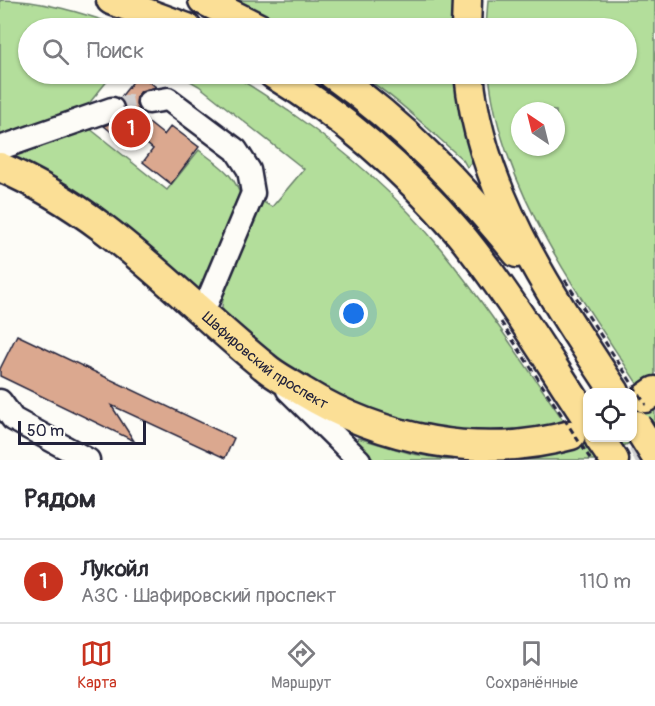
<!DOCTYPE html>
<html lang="ru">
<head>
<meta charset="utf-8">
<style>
  :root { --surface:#fff; --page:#f7f7f7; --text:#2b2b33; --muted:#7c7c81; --line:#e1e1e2; --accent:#c8321e }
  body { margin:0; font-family:Pangolin,sans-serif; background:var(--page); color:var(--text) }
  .controls { position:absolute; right:18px; bottom:18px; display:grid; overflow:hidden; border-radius:12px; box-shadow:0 2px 4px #0004 }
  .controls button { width:54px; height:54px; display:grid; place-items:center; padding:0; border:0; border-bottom:2px solid var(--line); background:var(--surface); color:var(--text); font:30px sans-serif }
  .compass { position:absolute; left:511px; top:102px; width:54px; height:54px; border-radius:50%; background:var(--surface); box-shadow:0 2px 4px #0004; rotate:325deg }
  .scale { position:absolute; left:18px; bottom:15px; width:128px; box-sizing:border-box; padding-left:6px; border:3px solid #22223b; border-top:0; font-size:16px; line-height:21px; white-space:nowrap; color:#22223b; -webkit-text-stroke:4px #fdfcf7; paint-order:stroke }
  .you { position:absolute; left:354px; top:314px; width:21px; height:21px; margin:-15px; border:4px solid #fff; border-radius:50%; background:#1a73e8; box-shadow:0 0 0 9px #1a73e833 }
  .badge { display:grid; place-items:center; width:39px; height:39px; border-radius:50%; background:var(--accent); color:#fff; font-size:20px; font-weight:700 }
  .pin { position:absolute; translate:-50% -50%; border:3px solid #fff; box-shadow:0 2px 6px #0006 }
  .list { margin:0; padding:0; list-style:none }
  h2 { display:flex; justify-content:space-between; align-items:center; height:78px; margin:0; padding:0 24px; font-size:26px }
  h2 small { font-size:20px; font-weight:400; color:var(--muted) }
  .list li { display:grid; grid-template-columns:39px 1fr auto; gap:18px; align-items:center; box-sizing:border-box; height:84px; padding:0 24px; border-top:2px solid var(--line) }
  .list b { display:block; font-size:22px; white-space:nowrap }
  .list p { margin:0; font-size:20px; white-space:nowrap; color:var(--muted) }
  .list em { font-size:20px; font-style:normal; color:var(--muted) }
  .icon { flex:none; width:33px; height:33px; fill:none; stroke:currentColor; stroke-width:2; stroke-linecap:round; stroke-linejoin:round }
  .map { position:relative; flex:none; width:655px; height:460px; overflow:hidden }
  .search { position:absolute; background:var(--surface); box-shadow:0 2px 4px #0004; left:18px; right:18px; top:18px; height:66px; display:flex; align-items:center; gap:15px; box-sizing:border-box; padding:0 21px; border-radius:33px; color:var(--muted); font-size:22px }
  .sheet { height:162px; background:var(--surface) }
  nav { display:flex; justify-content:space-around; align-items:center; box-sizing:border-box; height:84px; border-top:2px solid var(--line); background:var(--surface); font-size:16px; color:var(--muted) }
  nav a { display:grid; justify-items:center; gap:3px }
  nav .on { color:var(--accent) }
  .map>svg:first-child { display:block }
  .green { fill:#b3de9b; stroke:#6a806b; stroke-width:1.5; fill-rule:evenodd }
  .building { fill:#dba88f; stroke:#22223b; stroke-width:1.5 }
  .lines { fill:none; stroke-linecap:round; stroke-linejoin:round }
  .minor-tunnel { stroke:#d1d0d1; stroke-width:22; stroke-dasharray:22 11; stroke-linecap:butt }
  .minor-casing { stroke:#22223b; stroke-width:27 }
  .major-casing { stroke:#22223b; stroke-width:33 }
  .minor { stroke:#fdfcf7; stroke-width:22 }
  .major { stroke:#fbdf96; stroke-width:28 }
  .major-bridge-casing { stroke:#22223b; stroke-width:33; stroke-linecap:butt }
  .path-bridge { stroke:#22223b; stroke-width:3; stroke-dasharray:6 4.5; stroke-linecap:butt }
  .major-bridge { stroke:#fbdf96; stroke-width:28 }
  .labels { text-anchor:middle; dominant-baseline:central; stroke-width:6; stroke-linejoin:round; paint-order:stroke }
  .street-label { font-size:15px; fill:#22223b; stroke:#fdfcf7 }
</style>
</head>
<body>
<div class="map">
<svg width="655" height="460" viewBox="0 0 655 460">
  <rect width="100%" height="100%" fill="#fdfcf7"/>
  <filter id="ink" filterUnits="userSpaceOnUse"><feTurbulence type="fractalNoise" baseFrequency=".0167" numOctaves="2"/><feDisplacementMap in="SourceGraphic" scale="12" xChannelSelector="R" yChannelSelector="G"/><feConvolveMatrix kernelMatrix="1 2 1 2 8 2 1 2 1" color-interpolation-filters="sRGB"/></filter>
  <g filter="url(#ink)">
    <!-- green -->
    <path class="green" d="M 0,0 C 44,0 85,14 127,28 L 28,28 L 28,74 L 113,74 L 82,112 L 0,136 Z
      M 237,0 L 456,0 L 453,28 L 288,28 Z
      M 488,0 L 655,0 L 655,377 L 640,388 C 579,294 500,188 489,74 L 626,74 L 626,28 L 486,28 ZM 520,111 L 556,111 L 556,147 L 520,147 Z
      M 178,74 C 191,74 216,70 228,74 C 243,79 275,102 290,112 C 346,151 398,196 441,249 C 486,305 525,365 566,424 L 522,433 L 448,435 L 323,394 L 227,321 L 222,307 L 224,287 L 260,200 L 272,207 L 304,169 L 199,86 Z
      M 359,74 L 455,74 L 468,142 L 475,161 L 467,167 L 463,160 C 429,130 398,98 359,74 Z
      M 89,128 L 167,190 L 199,150 C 217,164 237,175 241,199 L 203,289 L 197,293 L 10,158 L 12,155 Z
      M 655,406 L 655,431 L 594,460 L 498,460 L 527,457 L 565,449 L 595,438 L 632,438 L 643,414 Z
      M 358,438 L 413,454 L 454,460 L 374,460 L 355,442 Z"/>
    <!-- building -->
    <path class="building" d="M 139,74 L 156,87 L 141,91 L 137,97 L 136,105 L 141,112 L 139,115 L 164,135 L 171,126 L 199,147 L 171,184 L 143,162 L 153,149 L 128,129 L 120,139 L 104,126 L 123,117 L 125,111 L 125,105 L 120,98 Z
      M 17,335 L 234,438 L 225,458 L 111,405 L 134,441 L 0,376 L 0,369 Z"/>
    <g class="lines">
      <!-- minor-tunnel -->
      <path class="minor-tunnel" d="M 112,109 L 149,102
        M 634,460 L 655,450"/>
      <defs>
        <path id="minor" d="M 149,102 L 168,99 L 236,150 L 249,170 L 253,193 L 203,312
          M 0,148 L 112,109
          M 288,390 L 359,460
          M 0,401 L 13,419 L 88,460"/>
        <g id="major">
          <path d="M 111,0 L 187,28"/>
          <path d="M 203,0 L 259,28"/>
          <path d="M 466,28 L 467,0"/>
          <path d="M 273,74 C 343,116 406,171 459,233 C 507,291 546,357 588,420"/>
          <path d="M 332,74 C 404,125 461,185 517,253"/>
          <path d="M 469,74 C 480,192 551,295 615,392"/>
          <path id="s1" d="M 0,167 C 109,214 175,294 264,366 C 275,376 290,383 302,391 C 382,440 480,460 571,435"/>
          <path d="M 645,398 L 655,391"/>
          <path d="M 599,438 L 614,460"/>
        </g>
      </defs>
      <!-- minor casing -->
      <use href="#minor" class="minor-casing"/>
      <!-- major casing -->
      <use href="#major" class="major-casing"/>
      <!-- minor -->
      <use href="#minor" class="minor"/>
      <!-- major -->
      <use href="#major" class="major"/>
      <defs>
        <path id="major-bridge" d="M 636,425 L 655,455"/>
      </defs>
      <!-- major-bridge casing -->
      <use href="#major-bridge" class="major-bridge-casing"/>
      <!-- path-bridge -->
      <path class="path-bridge" d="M 565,280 L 646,405
        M 501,322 L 591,460"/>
      <!-- major-bridge -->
      <use href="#major-bridge" class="major-bridge"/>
    </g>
  </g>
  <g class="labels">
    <!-- street labels -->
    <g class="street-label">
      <text stroke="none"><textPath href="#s1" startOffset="330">Шафировский проспект</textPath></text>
    </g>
  </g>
</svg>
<div class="controls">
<button><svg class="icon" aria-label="locate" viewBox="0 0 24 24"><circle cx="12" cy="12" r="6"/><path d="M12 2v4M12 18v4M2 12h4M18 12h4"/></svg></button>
</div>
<svg class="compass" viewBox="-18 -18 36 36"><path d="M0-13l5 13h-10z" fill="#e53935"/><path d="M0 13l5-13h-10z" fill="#7c7c81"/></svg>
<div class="scale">50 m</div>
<div class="you"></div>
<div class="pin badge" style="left:131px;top:128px">1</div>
<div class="search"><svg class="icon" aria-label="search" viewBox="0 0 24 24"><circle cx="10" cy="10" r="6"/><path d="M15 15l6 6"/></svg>Поиск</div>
</div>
<section class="sheet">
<h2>Рядом<small></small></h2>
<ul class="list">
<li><span class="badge">1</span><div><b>Лукойл</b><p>АЗС · Шафировский проспект</p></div><em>110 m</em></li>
</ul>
</section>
<nav>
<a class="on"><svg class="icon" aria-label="map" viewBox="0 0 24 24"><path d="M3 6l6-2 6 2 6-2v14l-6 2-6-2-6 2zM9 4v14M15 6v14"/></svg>Карта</a>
<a><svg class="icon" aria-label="directions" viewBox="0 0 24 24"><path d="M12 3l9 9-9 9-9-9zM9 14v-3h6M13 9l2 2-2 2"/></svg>Маршрут</a>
<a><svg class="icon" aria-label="saved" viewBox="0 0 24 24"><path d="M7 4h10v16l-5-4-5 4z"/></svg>Сохранённые</a>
</nav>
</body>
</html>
